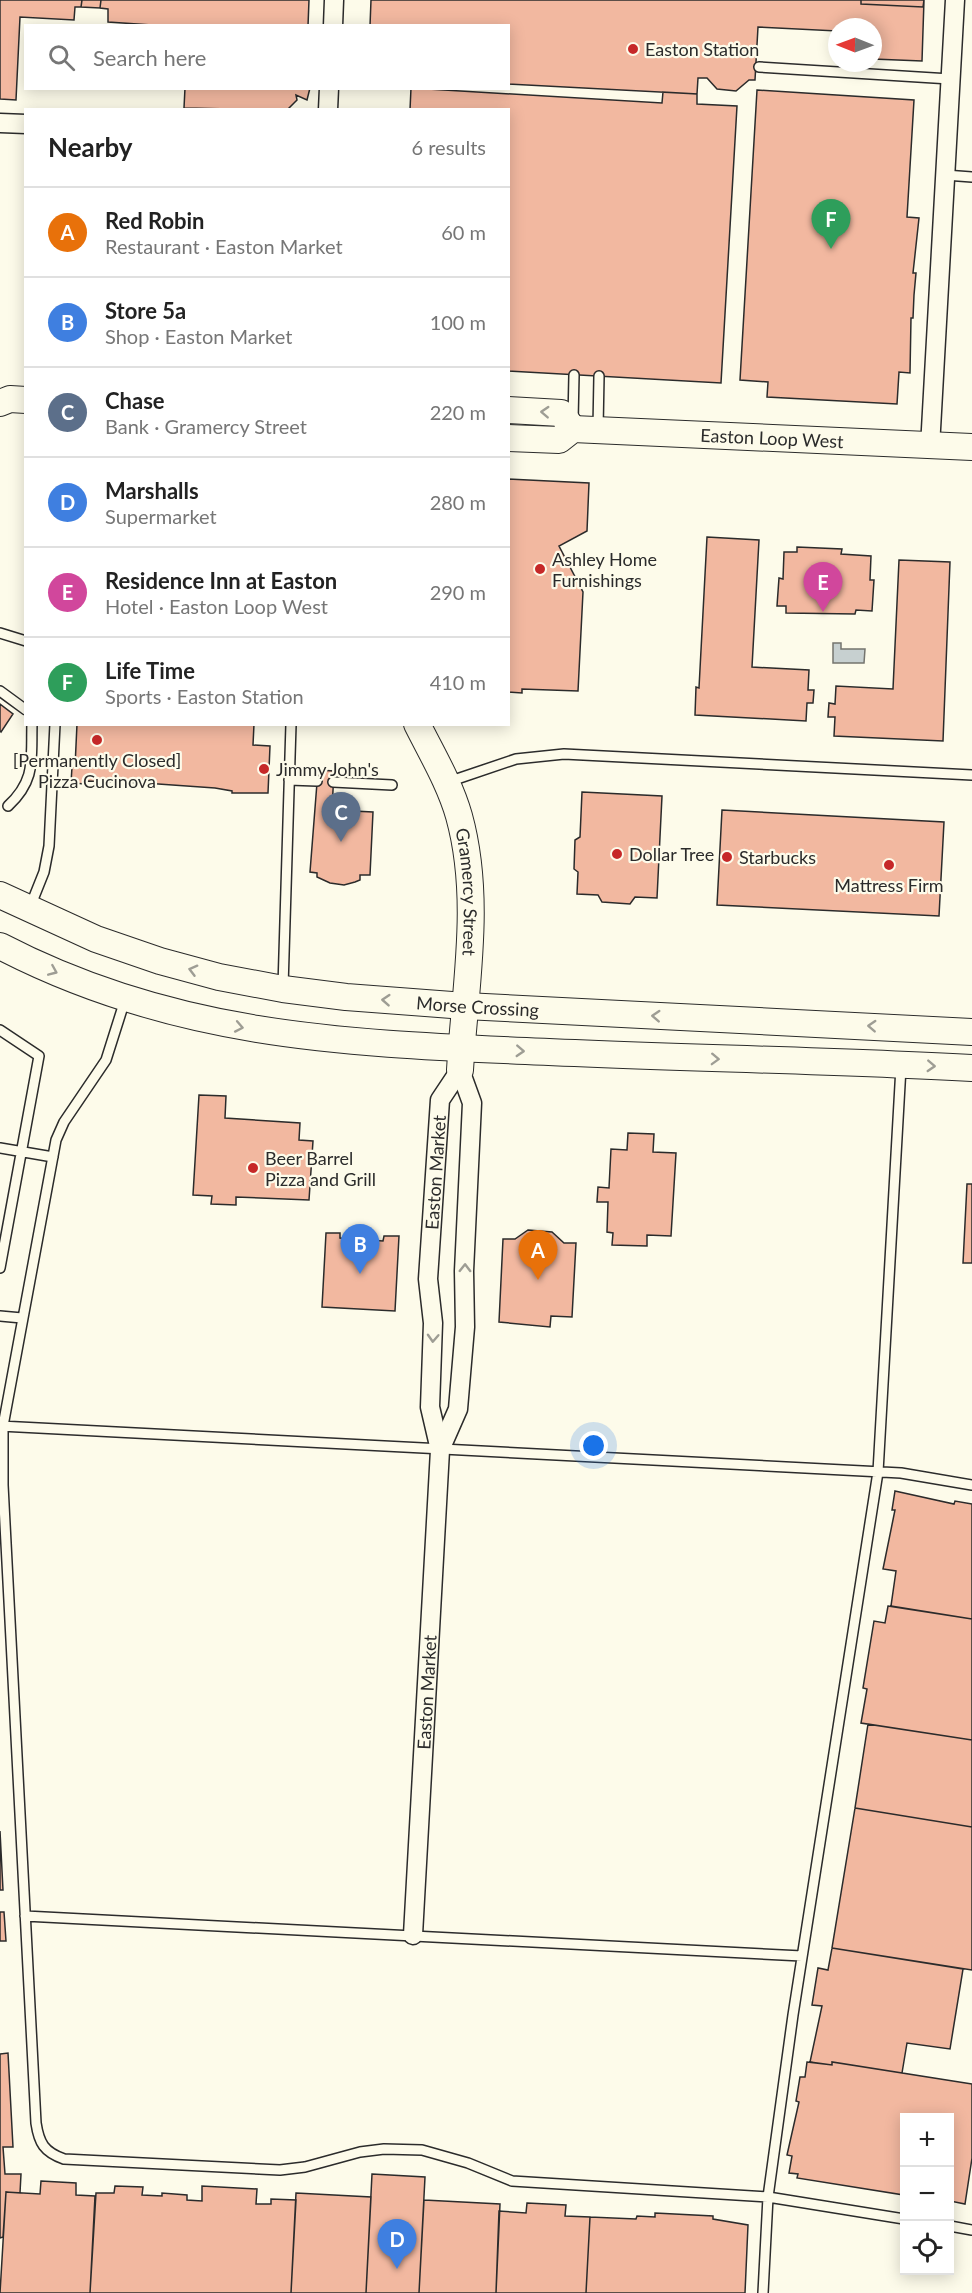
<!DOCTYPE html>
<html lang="en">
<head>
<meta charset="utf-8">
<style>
  :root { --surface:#fff; --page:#f6f6f6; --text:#222; --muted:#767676; --line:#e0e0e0; --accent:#1a73e8 }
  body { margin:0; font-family:Lato,sans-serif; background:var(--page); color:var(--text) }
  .controls { position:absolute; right:18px; bottom:18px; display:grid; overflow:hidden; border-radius:0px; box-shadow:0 3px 15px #0003 }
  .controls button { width:54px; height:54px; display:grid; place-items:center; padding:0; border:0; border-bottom:2px solid var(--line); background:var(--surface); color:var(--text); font:30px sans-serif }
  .compass { position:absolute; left:828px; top:18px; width:54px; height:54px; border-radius:50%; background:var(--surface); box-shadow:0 3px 15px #0003; rotate:271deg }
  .you { position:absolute; left:594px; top:1446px; width:21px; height:21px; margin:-15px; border:4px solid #fff; border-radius:50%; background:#1a73e8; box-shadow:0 0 0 9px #1a73e833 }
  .badge { display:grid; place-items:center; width:39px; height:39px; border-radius:50%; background:var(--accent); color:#fff; font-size:20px; font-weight:700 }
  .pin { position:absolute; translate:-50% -50px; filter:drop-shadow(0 2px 3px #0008) }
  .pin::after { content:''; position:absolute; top:32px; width:21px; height:18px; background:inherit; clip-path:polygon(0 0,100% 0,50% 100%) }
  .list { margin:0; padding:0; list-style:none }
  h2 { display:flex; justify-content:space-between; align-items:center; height:78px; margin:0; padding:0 24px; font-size:26px }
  h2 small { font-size:20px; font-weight:400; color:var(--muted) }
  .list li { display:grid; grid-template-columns:39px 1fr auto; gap:18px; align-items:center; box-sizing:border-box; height:90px; padding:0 24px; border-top:2px solid var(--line) }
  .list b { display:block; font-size:22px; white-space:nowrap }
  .list p { margin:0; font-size:20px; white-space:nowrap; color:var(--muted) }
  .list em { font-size:20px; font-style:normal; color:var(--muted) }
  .icon { flex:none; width:33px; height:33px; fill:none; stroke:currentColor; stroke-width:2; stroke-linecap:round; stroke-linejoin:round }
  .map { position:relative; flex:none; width:972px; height:2293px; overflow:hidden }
  .search { position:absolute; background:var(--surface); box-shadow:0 3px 15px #0003; left:24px; top:24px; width:486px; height:66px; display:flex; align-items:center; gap:15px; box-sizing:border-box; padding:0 21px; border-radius:0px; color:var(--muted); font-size:22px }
  .panel { position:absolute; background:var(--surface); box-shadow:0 3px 15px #0003; left:24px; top:108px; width:486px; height:618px; border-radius:0px }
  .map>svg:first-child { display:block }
  .water { fill:#c7d0d0; stroke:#74746e; stroke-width:1.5 }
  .building { fill:#f2b8a0; stroke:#2b2b2b; stroke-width:1.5 }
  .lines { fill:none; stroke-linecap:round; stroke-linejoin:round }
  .lane-casing { stroke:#2b2b2b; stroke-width:12 }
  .street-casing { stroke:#2b2b2b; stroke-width:21 }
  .secondary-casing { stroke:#2b2b2b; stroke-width:28 }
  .lane { stroke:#fdfbea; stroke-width:9 }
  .street { stroke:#fdfbea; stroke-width:18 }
  .secondary { stroke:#fdfbea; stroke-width:26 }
  .oneway { stroke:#9e9d94 }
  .poi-dot { fill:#c62828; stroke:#fdfbea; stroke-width:2 }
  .labels { text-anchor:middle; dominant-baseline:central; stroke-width:4.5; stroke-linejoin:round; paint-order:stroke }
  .poi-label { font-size:18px; fill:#2b2b2b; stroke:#fdfbea; text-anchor:start }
  .street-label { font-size:18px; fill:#2b2b2b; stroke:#fdfbea }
</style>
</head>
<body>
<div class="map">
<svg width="972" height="2293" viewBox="0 0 972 2293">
  <rect width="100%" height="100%" fill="#fdfbea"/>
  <!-- water -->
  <path class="water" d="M 833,643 L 841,643 L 841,649 L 865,649 L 864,663 L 833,663 Z"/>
  <!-- building -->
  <path class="building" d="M 0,0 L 82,0 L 81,7 L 75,7 L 74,20 L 20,17 L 16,100 L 0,99 Z
    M 82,0 L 101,0 L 100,8 L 81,7 Z
    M 101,0 L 309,0 L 308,26 L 167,26 L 108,22 L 108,9 L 100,8 Z
    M 371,0 L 924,0 L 922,61 L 873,59 L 873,27 L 837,27 L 837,31 L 758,27 L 755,80 L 749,80 L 736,91 L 717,89 L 707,78 L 698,78 L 697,94 L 508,84 L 508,26 L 370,26 Z
    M 861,0 L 924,0 L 923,7 L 861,4 Z
    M 185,88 L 310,88 L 307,100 L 296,95 L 297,100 L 287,110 L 184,108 Z
    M 411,88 L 662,103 L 663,92 L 697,94 L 697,104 L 737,106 L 721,383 L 508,371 L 508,110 L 410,110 Z
    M 757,90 L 914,100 L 907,217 L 919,218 L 913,273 L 916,273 L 914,295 L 913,318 L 911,318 L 910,373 L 899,372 L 897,404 L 767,397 L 768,382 L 740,380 Z
    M 508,479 L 589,483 L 587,531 L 559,546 L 583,592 L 578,691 L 522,689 L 522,693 L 508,692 Z
    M 707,537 L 759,540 L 752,667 L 809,670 L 808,690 L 814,690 L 813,703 L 807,703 L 806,721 L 695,715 L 696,687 L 699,688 Z
    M 797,547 L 842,549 L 841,554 L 871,556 L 870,580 L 874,580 L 872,611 L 856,610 L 855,614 L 786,613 L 786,606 L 777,606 L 779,578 L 783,579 L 784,552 L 797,552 Z
    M 899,560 L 950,562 L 943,741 L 834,736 L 835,717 L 828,717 L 829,703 L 835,704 L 836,686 L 893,689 Z
    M 0,704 L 13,714 L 1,732 L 0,731 Z
    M 77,724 L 254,724 L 253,745 L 270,746 L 268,793 L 232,793 L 232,791 L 215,788 L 144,783 L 86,781 L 86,784 L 71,783 L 72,767 L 75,767 Z
    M 318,770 L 334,771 L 332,810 L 373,812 L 370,875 L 360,875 L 360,880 L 355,882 L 344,885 L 330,883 L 317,877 L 317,873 L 310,872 Z
    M 582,792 L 662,796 L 657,898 L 635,897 L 630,904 L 602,902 L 598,895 L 577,894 L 578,872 L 574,869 L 575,840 L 580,837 Z
    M 722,810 L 944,822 L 939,916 L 717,905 Z
    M 199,1095 L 226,1096 L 225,1118 L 300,1123 L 299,1140 L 313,1141 L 309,1200 L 236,1197 L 236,1205 L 211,1204 L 212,1196 L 193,1195 Z
    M 628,1133 L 654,1134 L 653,1152 L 676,1153 L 671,1236 L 647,1235 L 647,1246 L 612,1245 L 613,1233 L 607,1232 L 608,1202 L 597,1202 L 598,1187 L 609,1188 L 611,1149 L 627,1150 Z
    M 967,1184 L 972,1184 L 972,1263 L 963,1263 Z
    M 528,1230 L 552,1232 L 564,1243 L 576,1243 L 572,1317 L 551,1316 L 550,1327 L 499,1322 L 503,1239 L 515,1239 Z
    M 326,1233 L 340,1233 L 340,1238 L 383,1241 L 384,1236 L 399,1236 L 395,1311 L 322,1307 Z
    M 895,1491 L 954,1504 L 955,1501 L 972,1504 L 972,1619 L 891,1606 L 896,1571 L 883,1569 L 895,1510 L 892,1510 Z
    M 888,1606 L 972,1619 L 972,1740 L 861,1723 L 867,1689 L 863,1688 L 874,1621 L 885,1623 Z
    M 868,1724 L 972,1740 L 972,1827 L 855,1808 Z
    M 855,1808 L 972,1827 L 972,1970 L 832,1948 Z
    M 0,1831 L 3,1890 L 0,1890 Z
    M 0,1912 L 4,1912 L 6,1941 L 0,1941 Z
    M 832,1948 L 963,1969 L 950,2049 L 907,2043 L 902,2073 L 832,2062 L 832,2065 L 810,2062 L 822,2006 L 812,2005 L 818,1968 L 828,1970 Z
    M 8,2053 L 13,2147 L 3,2147 L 5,2174 L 21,2174 L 20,2193 L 6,2192 L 3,2237 L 0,2238 L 0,2054 Z
    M 807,2062 L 832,2065 L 832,2062 L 972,2084 L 972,2158 L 965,2204 L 950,2201 L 950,2118 L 904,2118 L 904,2195 L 797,2178 L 798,2174 L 789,2173 L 792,2156 L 787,2155 L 799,2102 L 796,2101 L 800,2077 L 805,2077 Z
    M 372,2174 L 425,2177 L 419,2293 L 366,2293 Z
    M 41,2181 L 76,2183 L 76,2195 L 95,2196 L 90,2293 L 0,2293 L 6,2192 L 40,2194 Z
    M 115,2186 L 143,2187 L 142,2195 L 162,2196 L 162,2193 L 187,2195 L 187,2200 L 202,2201 L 202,2186 L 257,2189 L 256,2204 L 271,2204 L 271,2199 L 296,2200 L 291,2293 L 90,2293 L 96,2193 L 114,2193 Z
    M 296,2193 L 371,2197 L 366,2293 L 291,2293 Z
    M 424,2200 L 500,2204 L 496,2293 L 419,2293 Z
    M 527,2203 L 566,2205 L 565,2216 L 590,2217 L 586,2293 L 496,2293 L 499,2211 L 526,2213 Z
    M 655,2213 L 713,2216 L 713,2219 L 748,2225 L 745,2293 L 586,2293 L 590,2217 L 636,2219 L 637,2216 L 655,2217 Z"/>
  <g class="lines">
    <defs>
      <path id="lane" d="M 759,67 L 950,79
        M 945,175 L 972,177
        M 573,420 L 574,375
        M 598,428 L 599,376
        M 0,633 L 26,641
        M 0,691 L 26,710
        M 289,780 L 317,781
        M 333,782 L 392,785
        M 448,782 L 516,759 L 564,754 L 972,775
        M 8,806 C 36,780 31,760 32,724
        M 30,907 L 44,872 L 49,846 L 55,724
        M 283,987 L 291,724
        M 125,1000 L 106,1060 L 64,1122 L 56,1140 L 3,1426 L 3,1485 L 36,2123 C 39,2143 44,2152 64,2159 L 280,2170 L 305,2167 L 360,2152 L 384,2149 L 422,2150 L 468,2163 L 512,2181 L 768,2197 L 904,2219
        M 0,1030 L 39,1056 L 0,1268
        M 0,1148 L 53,1157
        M 0,1316 L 22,1318
        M 0,1426 L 901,1473 L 972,1485
        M 25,1916 L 802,1956
        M 950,2226 L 972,2230
        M 763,2293 L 768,2197 L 793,2015 L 878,1472 L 901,1067"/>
      <g id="street">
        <path d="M 333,26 L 334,0"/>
        <path d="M 328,110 L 329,88"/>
        <path d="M 0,123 L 26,124"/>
        <path d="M 930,447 L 955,0"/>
        <path d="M 440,1450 L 458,1409 L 465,1327 L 464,1271 L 472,1103 L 460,1070"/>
        <path id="s1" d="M 413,1935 L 440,1450 L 430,1407 L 433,1323 L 428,1279 L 440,1100 L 460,1070"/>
      </g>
      <g id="secondary">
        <path d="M 0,403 L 10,399 L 26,400"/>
        <path d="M 508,410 L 561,413 L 573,429"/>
        <path id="s2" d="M 508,438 L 559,440 L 573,429 L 972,447"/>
        <path id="s3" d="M 417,724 C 432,754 450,784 459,816 C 482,899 465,986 460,1070"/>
        <path id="s4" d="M 0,895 L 96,939 L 160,961 L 219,977 L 283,989 L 346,997 L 465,1006 L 972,1032"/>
        <path d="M 0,946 C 171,1035 338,1043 526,1051 C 674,1058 823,1060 972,1068"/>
      </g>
    </defs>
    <!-- lane casing -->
    <use href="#lane" class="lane-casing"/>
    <!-- street casing -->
    <use href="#street" class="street-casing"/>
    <!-- secondary casing -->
    <use href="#secondary" class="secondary-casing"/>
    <!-- lane -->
    <use href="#lane" class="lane"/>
    <!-- street -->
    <use href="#street" class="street"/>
    <!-- secondary -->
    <use href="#secondary" class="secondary"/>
  </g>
  <!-- one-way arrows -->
  <defs><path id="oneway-chevron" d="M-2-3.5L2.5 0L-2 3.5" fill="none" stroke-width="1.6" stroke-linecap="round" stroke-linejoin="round" transform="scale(1.5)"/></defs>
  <g class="oneway">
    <use href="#oneway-chevron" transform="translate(545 412) rotate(-177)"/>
    <use href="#oneway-chevron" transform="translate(193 970) rotate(-165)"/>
    <use href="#oneway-chevron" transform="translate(53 971) rotate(23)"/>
    <use href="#oneway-chevron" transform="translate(386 1000) rotate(-176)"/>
    <use href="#oneway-chevron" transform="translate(656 1016) rotate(-177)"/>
    <use href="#oneway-chevron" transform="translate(872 1026) rotate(-177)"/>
    <use href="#oneway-chevron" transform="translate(239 1027) rotate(11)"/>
    <use href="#oneway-chevron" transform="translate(520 1051) rotate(3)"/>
    <use href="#oneway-chevron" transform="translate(715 1059) rotate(2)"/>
    <use href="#oneway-chevron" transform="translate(931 1066) rotate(3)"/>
    <use href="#oneway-chevron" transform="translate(465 1268) rotate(-89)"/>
    <use href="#oneway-chevron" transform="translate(433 1338) rotate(93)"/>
  </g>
  <!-- markers -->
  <g class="poi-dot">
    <circle cx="633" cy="49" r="6"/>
    <circle cx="540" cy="569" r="6"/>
    <circle cx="97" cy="740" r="6"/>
    <circle cx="264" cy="769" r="6"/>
    <circle cx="617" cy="854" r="6"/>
    <circle cx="727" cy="857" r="6"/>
    <circle cx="889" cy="865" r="6"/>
    <circle cx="253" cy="1168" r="6"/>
  </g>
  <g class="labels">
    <!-- poi labels -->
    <g class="poi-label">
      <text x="645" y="49">Easton Station</text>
      <text x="552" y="559">Ashley Home<tspan x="552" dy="21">Furnishings</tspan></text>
      <text x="97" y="760" text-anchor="middle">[Permanently Closed]<tspan x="97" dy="21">Pizza Cucinova</tspan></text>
      <text x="276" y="769">Jimmy John's</text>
      <text x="629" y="854">Dollar Tree</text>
      <text x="739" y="857">Starbucks</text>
      <text x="889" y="885" text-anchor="middle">Mattress Firm</text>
      <text x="265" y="1158">Beer Barrel<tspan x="265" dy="21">Pizza and Grill</tspan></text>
    </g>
    <!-- street labels -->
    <g class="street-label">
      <text stroke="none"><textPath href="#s2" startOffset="268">Easton Loop West</textPath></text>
      <text stroke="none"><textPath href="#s3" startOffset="178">Gramercy Street</textPath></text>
      <text stroke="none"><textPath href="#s4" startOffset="495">Morse Crossing</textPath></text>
      <text stroke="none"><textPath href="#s1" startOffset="765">Easton Market</textPath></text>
      <text stroke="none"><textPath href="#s1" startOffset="243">Easton Market</textPath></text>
    </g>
  </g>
</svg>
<div class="controls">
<button>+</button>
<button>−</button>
<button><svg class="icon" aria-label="locate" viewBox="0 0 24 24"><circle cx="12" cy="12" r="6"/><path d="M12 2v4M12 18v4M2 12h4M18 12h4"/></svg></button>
</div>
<svg class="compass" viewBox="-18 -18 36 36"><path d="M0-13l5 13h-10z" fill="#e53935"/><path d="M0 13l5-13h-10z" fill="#767676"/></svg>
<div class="you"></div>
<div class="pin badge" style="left:538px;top:1280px;background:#e8710a">A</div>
<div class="pin badge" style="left:360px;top:1274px;background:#3f7fe0">B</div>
<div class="pin badge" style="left:341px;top:842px;background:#5c6f8a">C</div>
<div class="pin badge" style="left:397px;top:2269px;background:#3f7fe0">D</div>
<div class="pin badge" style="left:823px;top:612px;background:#d1479c">E</div>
<div class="pin badge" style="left:831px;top:249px;background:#2e9e5b">F</div>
<div class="search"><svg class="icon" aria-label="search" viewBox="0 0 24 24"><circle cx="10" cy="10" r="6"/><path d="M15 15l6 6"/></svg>Search here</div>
<section class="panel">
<h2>Nearby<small>6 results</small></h2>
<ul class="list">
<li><span class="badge" style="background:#e8710a">A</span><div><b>Red Robin</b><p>Restaurant · Easton Market</p></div><em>60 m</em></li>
<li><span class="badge" style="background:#3f7fe0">B</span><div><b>Store 5a</b><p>Shop · Easton Market</p></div><em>100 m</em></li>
<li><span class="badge" style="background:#5c6f8a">C</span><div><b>Chase</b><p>Bank · Gramercy Street</p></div><em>220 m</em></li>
<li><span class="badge" style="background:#3f7fe0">D</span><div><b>Marshalls</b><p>Supermarket</p></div><em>280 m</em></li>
<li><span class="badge" style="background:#d1479c">E</span><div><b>Residence Inn at Easton</b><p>Hotel · Easton Loop West</p></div><em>290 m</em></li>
<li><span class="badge" style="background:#2e9e5b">F</span><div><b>Life Time</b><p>Sports · Easton Station</p></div><em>410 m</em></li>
</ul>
</section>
</div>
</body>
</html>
